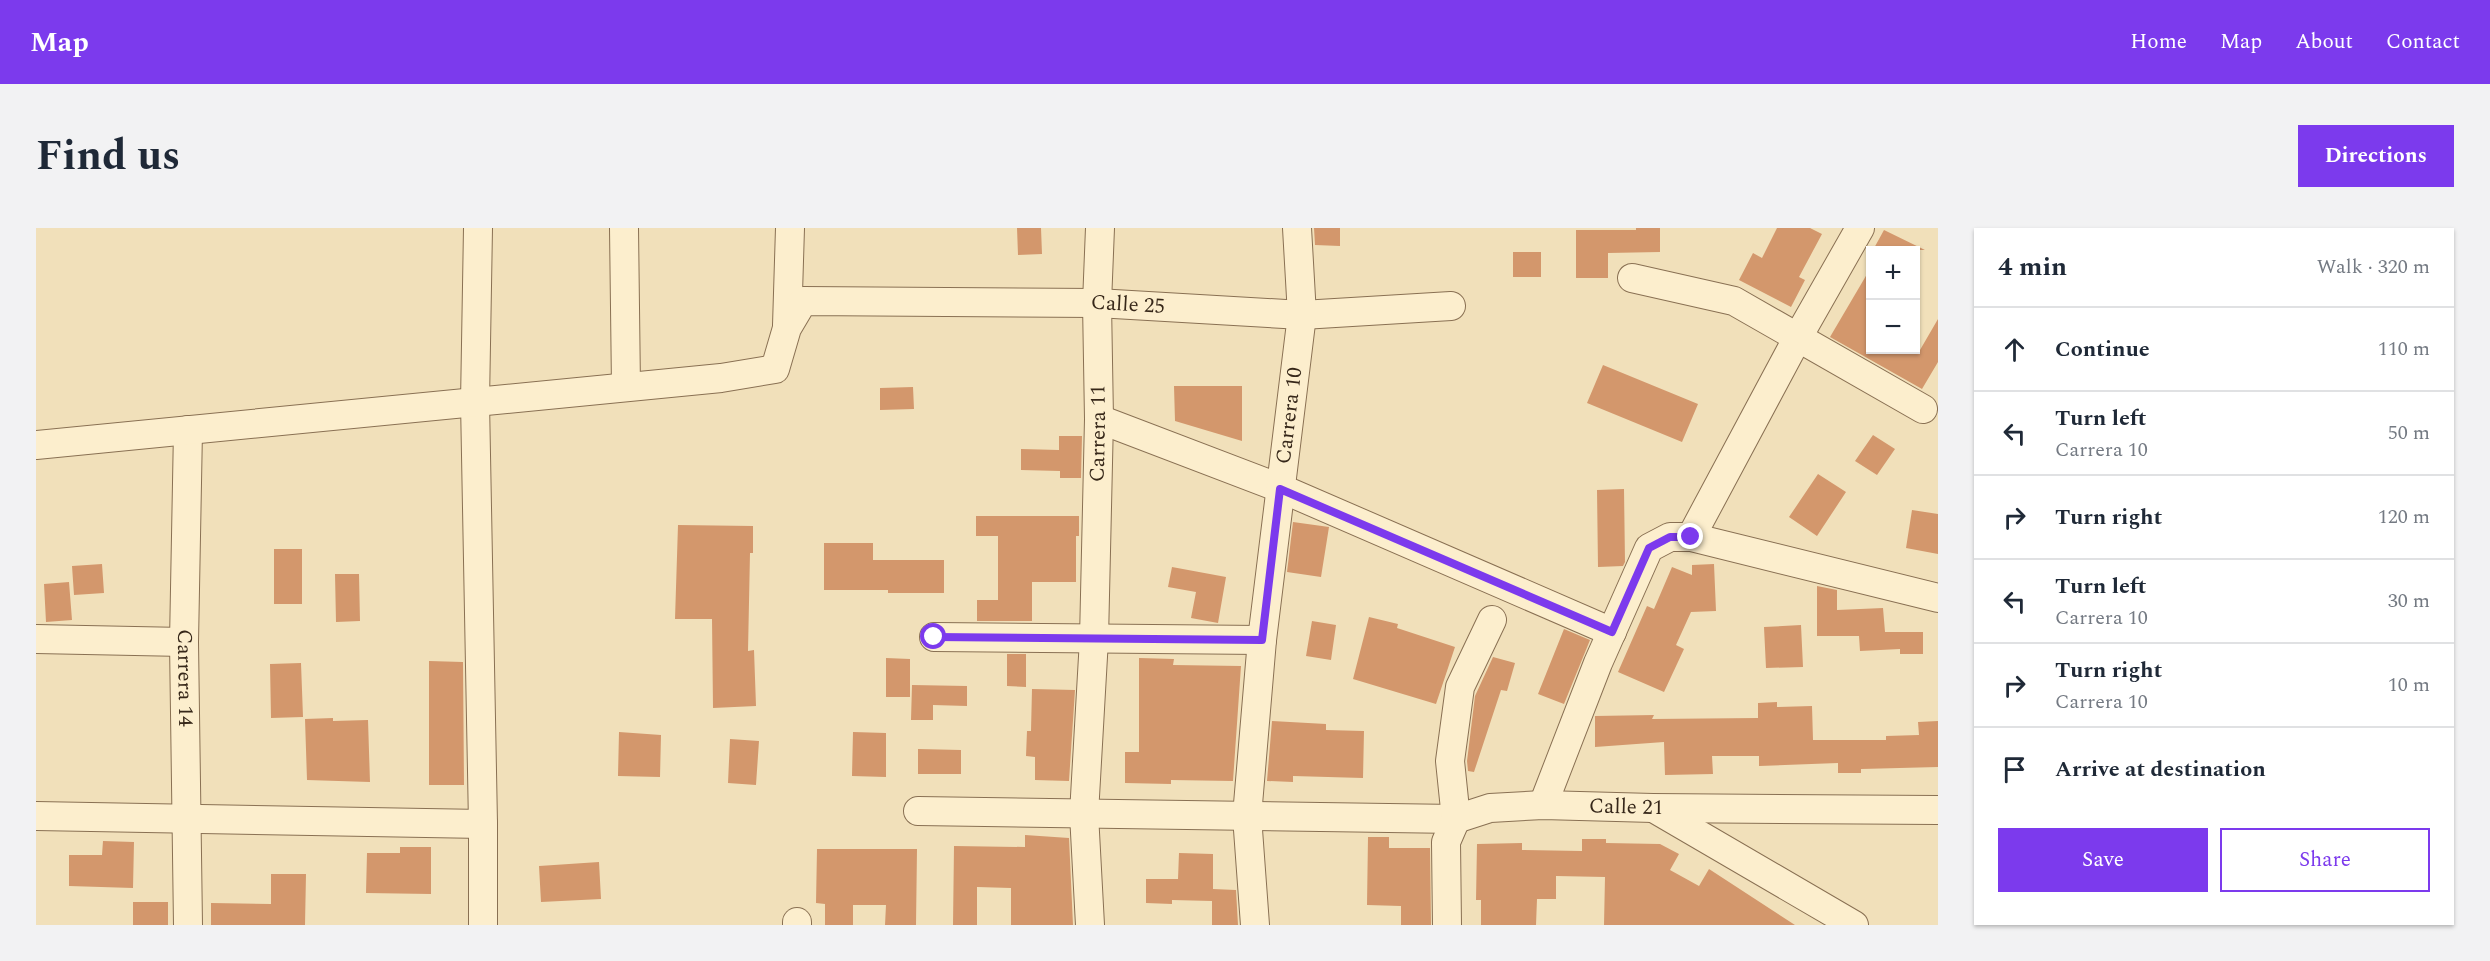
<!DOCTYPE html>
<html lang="en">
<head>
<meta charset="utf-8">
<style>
  :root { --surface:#fff; --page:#f2f2f3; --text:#1f2937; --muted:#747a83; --line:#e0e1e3; --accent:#7c3aed }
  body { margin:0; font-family:Spectral,serif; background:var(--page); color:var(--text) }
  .controls { position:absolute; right:18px; top:18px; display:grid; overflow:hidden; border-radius:0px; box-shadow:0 2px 4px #0004 }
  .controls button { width:54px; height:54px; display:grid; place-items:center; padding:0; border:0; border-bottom:2px solid var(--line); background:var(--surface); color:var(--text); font:30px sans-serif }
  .stop { position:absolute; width:18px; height:18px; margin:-14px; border:4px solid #7c3aed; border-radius:50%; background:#fff }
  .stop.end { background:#7c3aed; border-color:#fff; box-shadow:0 2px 6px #0008 }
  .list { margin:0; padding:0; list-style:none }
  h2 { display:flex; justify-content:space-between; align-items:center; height:78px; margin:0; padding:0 24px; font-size:26px }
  h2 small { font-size:20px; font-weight:400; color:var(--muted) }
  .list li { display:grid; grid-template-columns:39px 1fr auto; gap:18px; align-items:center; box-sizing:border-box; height:84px; padding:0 24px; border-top:2px solid var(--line) }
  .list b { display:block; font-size:22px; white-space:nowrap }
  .list p { margin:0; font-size:20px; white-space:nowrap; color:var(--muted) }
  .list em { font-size:20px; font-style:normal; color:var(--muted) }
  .actions { display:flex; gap:12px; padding:18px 24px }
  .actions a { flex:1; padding:14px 0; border:2px solid var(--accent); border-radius:0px; text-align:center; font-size:21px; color:var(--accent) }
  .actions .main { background:var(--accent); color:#fff }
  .icon { flex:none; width:33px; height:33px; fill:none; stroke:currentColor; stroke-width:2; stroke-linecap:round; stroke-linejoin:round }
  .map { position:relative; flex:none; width:1902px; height:697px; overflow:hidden; border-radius:0px }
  header { display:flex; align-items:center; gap:36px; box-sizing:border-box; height:84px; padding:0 30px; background:var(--accent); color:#fff }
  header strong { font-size:28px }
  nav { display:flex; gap:33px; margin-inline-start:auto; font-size:21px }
  .intro { display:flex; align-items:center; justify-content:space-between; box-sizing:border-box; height:144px; padding:0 36px }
  h1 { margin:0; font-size:42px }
  .button { padding:15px 27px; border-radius:0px; background:var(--accent); color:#fff; font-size:21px; font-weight:700 }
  main { display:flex; gap:36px; padding:0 36px }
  aside { flex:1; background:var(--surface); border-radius:0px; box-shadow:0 2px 4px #0004 }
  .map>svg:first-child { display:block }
  .building { fill:#d3976c }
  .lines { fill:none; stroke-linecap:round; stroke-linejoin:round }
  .minor-casing { stroke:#897053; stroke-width:30 }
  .minor { stroke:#fceecd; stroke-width:28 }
  .route { stroke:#7c3aed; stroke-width:8 }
  .labels { text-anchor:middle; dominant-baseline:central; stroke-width:5; stroke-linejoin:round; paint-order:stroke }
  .street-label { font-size:21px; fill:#362719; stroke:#f8ebca }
</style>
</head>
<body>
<header>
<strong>Map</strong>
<nav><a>Home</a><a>Map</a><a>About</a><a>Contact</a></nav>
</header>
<div class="intro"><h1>Find us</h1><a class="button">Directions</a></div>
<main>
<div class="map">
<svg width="1902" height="697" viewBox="0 0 1902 697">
  <rect width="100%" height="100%" fill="#f1e0ba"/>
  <!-- building -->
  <path class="building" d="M 981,0 L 1005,0 L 1006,26 L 982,27 Z
    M 1278,0 L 1304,0 L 1304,18 L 1279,17 Z
    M 1600,0 L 1624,0 L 1624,24 L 1572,25 L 1572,50 L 1540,50 L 1540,2 L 1600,2 Z
    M 1741,0 L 1774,0 L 1786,6 L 1763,49 L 1769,52 L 1755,79 L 1703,52 L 1717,25 L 1726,30 Z
    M 1848,2 L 1889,22 L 1837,22 Z
    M 1477,24 L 1505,24 L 1505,49 L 1477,49 Z
    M 1834,41 L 1834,122 L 1884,122 L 1902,91 L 1902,134 L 1886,161 L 1794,109 Z
    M 1567,137 L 1662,176 L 1646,214 L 1551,175 Z
    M 1138,158 L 1206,158 L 1206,213 L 1139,193 Z
    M 877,159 L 878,181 L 844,182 L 844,160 Z
    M 1837,207 L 1859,221 L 1841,247 L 1819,233 Z
    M 1023,208 L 1046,208 L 1045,250 L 1024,250 L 1024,243 L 985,242 L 985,221 L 1023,222 Z
    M 1782,246 L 1810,264 L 1781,308 L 1753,289 Z
    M 1588,261 L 1589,334 L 1587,338 L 1562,339 L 1561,262 Z
    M 1876,282 L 1902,286 L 1902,326 L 1870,320 Z
    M 940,288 L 1043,288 L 1043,308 L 1040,308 L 1040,354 L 996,354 L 996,393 L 941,393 L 941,372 L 962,372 L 962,308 L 940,308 Z
    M 1257,294 L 1293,299 L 1285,349 L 1251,344 Z
    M 642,297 L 717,298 L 717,325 L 714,325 L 712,423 L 718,422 L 720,478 L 677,480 L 676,391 L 639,391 Z
    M 788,315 L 837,315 L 837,332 L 908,332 L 908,365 L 852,365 L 852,362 L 788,362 Z
    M 238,321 L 266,321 L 266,376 L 238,376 Z
    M 66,336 L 68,365 L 38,367 L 36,338 Z
    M 1678,336 L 1680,383 L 1655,384 L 1640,417 L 1648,421 L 1628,464 L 1582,444 L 1611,378 L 1618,381 L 1636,339 L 1656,347 L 1656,337 Z
    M 1136,339 L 1190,349 L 1182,395 L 1155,390 L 1160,364 L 1132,359 Z
    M 299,346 L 323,346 L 324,393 L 300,394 Z
    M 33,354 L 36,392 L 10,394 L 8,356 Z
    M 1781,358 L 1801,362 L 1801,382 L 1847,380 L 1849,404 L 1887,404 L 1887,426 L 1864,426 L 1864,421 L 1824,423 L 1823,408 L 1781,408 Z
    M 1333,389 L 1362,396 L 1361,400 L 1419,419 L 1400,476 L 1317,451 Z
    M 1276,393 L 1300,397 L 1295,432 L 1270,428 Z
    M 1765,397 L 1767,439 L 1730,440 L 1728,399 Z
    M 1528,401 L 1554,412 L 1528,476 L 1502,466 Z
    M 971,426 L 990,426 L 990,459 L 971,458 Z
    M 1457,429 L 1479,435 L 1471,463 L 1465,462 L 1438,544 L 1432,543 L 1431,533 L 1439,468 Z
    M 850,430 L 874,431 L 874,469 L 850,469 Z
    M 1103,430 L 1138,431 L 1137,437 L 1205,438 L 1197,553 L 1135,552 L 1135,556 L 1089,555 L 1089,524 L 1103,524 Z
    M 393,433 L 427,434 L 428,557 L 393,557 Z
    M 265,435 L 267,489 L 235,490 L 234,436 Z
    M 876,457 L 931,458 L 931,478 L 897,477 L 897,492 L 875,492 Z
    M 996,461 L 1039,462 L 1033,553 L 999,552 L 999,529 L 990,528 L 991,503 L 995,503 Z
    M 1741,474 L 1741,479 L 1776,478 L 1777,512 L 1850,512 L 1850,508 L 1883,507 L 1882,494 L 1902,493 L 1902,539 L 1825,541 L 1825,545 L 1802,545 L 1802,535 L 1723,538 L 1723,528 L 1676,528 L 1677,546 L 1629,547 L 1628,514 L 1559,519 L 1559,488 L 1618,487 L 1616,491 L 1722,490 L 1722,475 Z
    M 297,490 L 297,493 L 332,492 L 334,554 L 271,552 L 269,491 Z
    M 1236,493 L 1290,496 L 1290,502 L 1328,503 L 1327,550 L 1257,548 L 1257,554 L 1231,553 Z
    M 583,504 L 625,507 L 624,549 L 582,548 Z
    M 817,504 L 850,505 L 850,549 L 816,548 Z
    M 694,511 L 723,513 L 720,557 L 692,555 Z
    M 882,521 L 925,522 L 925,546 L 882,546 Z
    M 989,607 L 1033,610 L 1037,697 L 975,697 L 975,660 L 941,659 L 941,697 L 917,697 L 918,618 L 989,619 Z
    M 1332,609 L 1353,609 L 1353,620 L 1394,620 L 1395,697 L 1365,697 L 1365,678 L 1331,677 Z
    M 1546,611 L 1570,611 L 1570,615 L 1624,616 L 1643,626 L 1634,642 L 1663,658 L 1673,641 L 1759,697 L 1568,697 L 1569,649 L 1520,648 L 1520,671 L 1501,671 L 1500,697 L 1445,697 L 1445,672 L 1440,672 L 1441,616 L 1486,615 L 1486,622 L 1546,623 Z
    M 67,613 L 98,614 L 97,660 L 33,658 L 33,627 L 66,627 Z
    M 364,619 L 395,619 L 395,666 L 330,665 L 331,625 L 364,625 Z
    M 781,621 L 881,621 L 880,697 L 849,697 L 850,677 L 817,677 L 817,697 L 789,697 L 789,676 L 780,675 Z
    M 1143,625 L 1177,626 L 1177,661 L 1200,662 L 1202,697 L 1176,697 L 1176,673 L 1136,672 L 1136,676 L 1110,675 L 1110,651 L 1142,651 Z
    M 563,634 L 565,671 L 505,674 L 503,638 Z
    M 235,646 L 270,646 L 269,697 L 175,697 L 175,675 L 235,676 Z
    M 97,674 L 132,674 L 132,697 L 97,697 Z"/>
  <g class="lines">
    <defs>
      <g id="minor">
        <path d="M 442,0 L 439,174 L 447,596 L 447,697"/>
        <path d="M 588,0 L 590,159"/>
        <path d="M 1596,50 L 1698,73 L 1887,181"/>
        <path d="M 751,98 L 754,0"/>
        <path d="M 1063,191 L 1244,260 L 1576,404"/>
        <path id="s1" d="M 152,202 L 148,414 L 152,697"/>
        <path id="s2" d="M 0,217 L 685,150 L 739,141 L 751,100 L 767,73 L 1061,75 L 1266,87 L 1415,78"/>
        <path d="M 1655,309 L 1762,109 L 1824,0"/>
        <path d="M 898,409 L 1226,412"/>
        <path d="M 0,411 L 148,414"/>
        <path d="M 1507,577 L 1562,435 L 1613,320 L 1634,309 L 1655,309 L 1902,370"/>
        <path d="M 1619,581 L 1818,697"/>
        <path id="s3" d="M 882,583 L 1420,591 L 1454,580 L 1507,577 L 1617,580 L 1902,582"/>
        <path d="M 0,588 L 447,596"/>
        <path d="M 761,697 L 761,694"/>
        <path id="s4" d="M 1054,697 L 1048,586 L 1058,411 L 1063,191 L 1061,75 L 1064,0"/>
        <path id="s5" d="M 1219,697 L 1211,588 L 1226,412 L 1266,87 L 1261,0"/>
        <path d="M 1411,697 L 1410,614 L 1420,591 L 1414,533 L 1424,459 L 1456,392"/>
      </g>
    </defs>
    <!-- minor casing -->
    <use href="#minor" class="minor-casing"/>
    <!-- minor -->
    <use href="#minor" class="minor"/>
  </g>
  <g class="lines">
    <!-- route -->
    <path class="route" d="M 898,409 L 1226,412 L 1244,261 L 1576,404 L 1613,320 L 1634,309 L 1655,309"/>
  </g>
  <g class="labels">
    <!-- street labels -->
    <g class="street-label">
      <text stroke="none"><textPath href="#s2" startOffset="1142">Calle 25</textPath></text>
      <text stroke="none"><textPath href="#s5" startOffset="512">Carrera 10</textPath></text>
      <text stroke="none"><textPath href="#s4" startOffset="492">Carrera 11</textPath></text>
      <text stroke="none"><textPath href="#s1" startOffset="248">Carrera 14</textPath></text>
      <text stroke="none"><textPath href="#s3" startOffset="710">Calle 21</textPath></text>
    </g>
  </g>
</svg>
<div class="controls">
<button>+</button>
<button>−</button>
</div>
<div class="stop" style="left:898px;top:409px"></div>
<div class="stop end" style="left:1655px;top:309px"></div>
</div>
<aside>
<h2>4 min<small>Walk · 320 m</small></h2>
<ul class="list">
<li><svg class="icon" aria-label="ahead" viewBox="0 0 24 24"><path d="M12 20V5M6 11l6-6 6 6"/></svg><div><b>Continue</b></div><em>110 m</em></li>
<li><svg class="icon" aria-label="left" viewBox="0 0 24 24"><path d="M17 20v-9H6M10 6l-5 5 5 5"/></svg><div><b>Turn left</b><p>Carrera 10</p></div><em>50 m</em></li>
<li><svg class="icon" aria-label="right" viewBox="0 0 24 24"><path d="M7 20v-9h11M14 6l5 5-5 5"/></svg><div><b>Turn right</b></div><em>120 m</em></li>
<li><svg class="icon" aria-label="left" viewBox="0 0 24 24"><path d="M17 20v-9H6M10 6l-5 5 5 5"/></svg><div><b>Turn left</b><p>Carrera 10</p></div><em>30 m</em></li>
<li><svg class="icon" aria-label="right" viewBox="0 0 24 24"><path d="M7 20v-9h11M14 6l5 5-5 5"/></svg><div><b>Turn right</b><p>Carrera 10</p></div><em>10 m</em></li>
<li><svg class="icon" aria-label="arrive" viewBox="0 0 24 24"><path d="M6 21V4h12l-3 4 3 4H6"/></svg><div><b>Arrive at destination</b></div></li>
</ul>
<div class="actions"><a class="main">Save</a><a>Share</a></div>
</aside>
</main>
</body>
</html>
